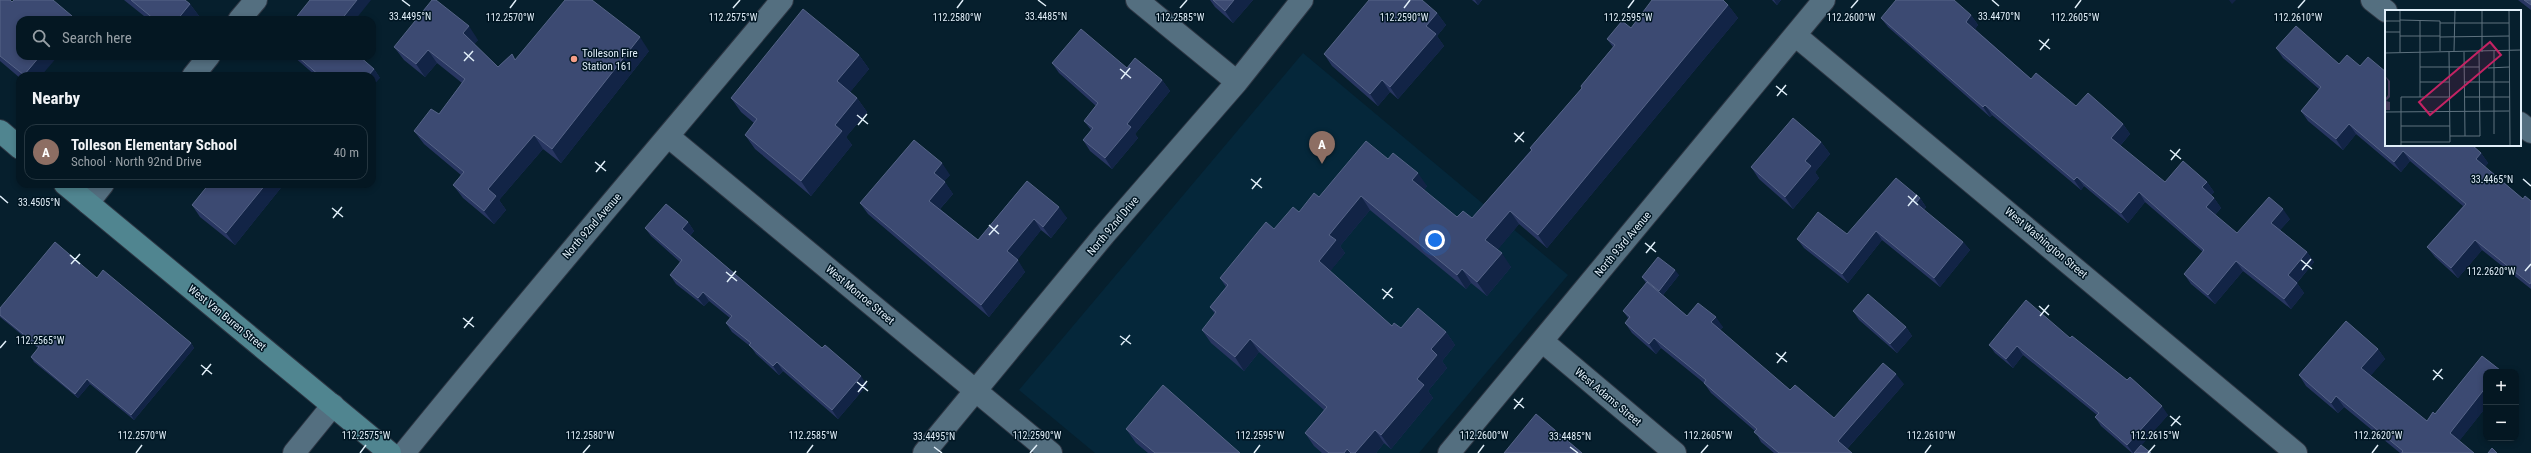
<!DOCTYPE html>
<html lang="en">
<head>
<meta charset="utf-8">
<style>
  :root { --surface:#041722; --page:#0d202a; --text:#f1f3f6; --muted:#979fa5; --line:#253640; --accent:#0b8043 }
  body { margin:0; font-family:"Roboto Condensed",sans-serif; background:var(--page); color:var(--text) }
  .controls { position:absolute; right:12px; bottom:12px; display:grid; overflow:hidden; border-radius:8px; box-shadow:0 2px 6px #0003 }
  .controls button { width:36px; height:36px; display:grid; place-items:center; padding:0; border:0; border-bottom:1px solid var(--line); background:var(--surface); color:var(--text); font:20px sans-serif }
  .you { position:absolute; left:1435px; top:240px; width:14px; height:14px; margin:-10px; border:3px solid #fff; border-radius:50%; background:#1a73e8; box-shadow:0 0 0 6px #1a73e833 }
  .badge { display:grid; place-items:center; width:26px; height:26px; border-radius:50%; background:var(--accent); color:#fff; font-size:13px; font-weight:700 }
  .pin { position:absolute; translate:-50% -33px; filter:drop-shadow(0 1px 2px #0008) }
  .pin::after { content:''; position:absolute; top:21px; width:14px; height:12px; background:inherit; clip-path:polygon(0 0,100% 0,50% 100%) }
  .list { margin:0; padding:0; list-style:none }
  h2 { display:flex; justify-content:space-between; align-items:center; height:52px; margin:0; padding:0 16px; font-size:17px }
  h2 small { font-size:13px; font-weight:400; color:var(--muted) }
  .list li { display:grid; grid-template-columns:26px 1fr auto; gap:12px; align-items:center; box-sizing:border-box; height:56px; margin:0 8px 8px; padding:0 8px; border:1px solid var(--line); border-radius:12px }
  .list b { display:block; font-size:15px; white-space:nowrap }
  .list p { margin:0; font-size:13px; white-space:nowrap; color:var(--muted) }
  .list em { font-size:13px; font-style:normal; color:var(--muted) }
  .icon { flex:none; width:22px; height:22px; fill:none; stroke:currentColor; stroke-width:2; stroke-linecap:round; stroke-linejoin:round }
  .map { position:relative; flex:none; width:2531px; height:453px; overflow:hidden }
  .search { position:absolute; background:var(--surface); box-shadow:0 2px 6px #0003; left:16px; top:16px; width:360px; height:44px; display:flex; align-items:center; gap:10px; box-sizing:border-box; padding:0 14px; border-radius:12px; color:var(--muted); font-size:15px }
  .panel { position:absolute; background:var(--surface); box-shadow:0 2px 6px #0003; left:16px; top:72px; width:360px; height:116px; border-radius:12px }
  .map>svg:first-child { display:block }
  .built { fill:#05273a }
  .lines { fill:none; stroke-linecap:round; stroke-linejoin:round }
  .minor-casing { stroke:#2d3643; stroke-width:24 }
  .major-casing { stroke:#2d3643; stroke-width:24 }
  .minor { stroke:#546f80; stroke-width:22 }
  .major { stroke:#508590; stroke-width:22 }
  .wall { fill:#283661 }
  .shaded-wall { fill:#122446 }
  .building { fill:#3c4a72; stroke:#566487 }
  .ticks { fill:none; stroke:#e1eff9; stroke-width:1.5 }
  .poi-dot { fill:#f49e88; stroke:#001623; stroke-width:1.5 }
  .labels { text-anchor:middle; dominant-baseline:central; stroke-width:3; stroke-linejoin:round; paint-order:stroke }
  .poi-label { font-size:11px; fill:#e1eff9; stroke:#001623; text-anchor:start }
  .street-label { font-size:11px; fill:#e1eff9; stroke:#001623 }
  .inset-road { fill:none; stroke:#5e727f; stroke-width:1 }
  .view { fill:#c42363; fill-opacity:0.15; stroke:#c42363; stroke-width:2 }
  .inset-edge { fill:none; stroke:#e1eff9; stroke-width:2 }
  .ticks-label { font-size:10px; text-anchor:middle; fill:#e1eff9; stroke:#001623; stroke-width:3; stroke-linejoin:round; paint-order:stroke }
</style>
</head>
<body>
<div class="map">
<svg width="2531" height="453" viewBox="0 0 2531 453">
  <rect width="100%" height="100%" fill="#061f2d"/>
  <!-- built -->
  <path class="built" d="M 1303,53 L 1568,275 L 1419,453 L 1095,453 L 1019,390 Z"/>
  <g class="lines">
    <defs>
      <path id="minor" d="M 1137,0 L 1237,82
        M 2372,0 L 2386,11
        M 239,20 L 256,0
        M 1795,35 L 2296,453
        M 193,76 L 209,56
        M 2520,123 L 2531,132
        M 669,137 L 1051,453
        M 88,203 L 103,184
        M 1542,341 L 1675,453
        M 294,453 L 333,405
        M 404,453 C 528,300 656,151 782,0
        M 924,453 L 1104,235 L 1237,82 L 1302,0
        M 1449,453 L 1824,0"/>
      <path id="major" d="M 0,131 L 20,148
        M 65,184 L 390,453"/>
    </defs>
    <!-- minor casing -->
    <use href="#minor" class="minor-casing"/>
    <!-- major casing -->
    <use href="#major" class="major-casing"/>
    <!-- minor -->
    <use href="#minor" class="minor"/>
    <!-- major -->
    <use href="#major" class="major"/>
  </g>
  <!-- wall -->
  <path class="wall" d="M 0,0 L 12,2 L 72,16 L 75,20 L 20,20 L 41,76 L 20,76 L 20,78 L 0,61 Z
    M 124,0 L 185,0 L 190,4 L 199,16 L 195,20 L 149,20 Z
    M 1210,0 L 1253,0 L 1233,23 L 1215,7 Z
    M 1472,0 L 1482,0 L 1478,5 Z
    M 1772,0 L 1781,0 L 1777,5 Z
    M 2518,0 L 2531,0 L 2531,10 Z
    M 1728,5 L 1738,18 L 1547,248 L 1519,224 L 1497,250 L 1511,267 L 1487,296 L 1471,283 L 1466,289 L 1370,210 L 1340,246 L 1345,253 L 1330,271 L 1392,326 L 1401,328 L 1446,332 L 1455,345 L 1442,361 L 1447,368 L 1428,391 L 1433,398 L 1391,449 L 1384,443 L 1376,453 L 1322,453 L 1314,446 L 1305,433 L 1324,410 L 1259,352 L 1244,371 L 1211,343 L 1202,330 L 1215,314 L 1210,307 L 1226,287 L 1220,278 L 1274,229 L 1299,212 L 1319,197 L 1388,159 L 1427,186 L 1424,190 L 1457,217 L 1472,218 L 1531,150 L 1530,148 L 1582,88 L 1581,86 L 1613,47 L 1607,39 L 1631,28 Z
    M 1437,13 L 1446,25 L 1437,36 L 1444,46 L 1398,99 L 1390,92 L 1378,106 L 1332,66 L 1324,54 Z
    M 1971,15 L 1978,25 L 1975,29 L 2031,79 L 2076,106 L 2123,124 L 2130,134 L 2120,146 L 2165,182 L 2207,182 L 2214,192 L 2211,195 L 2214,198 L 2221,208 L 2215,215 L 2237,233 L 2290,219 L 2280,230 L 2307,252 L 2314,262 L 2297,283 L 2304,293 L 2291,309 L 2243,271 L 2215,304 L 2191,284 L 2184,274 L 2203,252 L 2145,202 L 2128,223 L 2084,186 L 2081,190 L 1992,115 L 1990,117 L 1888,27 L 1881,18 Z
    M 478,40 L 474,44 L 498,67 L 512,54 L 515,60 L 649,51 L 561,163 L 543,149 L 499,200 L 506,210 L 494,224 L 463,198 L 453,185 L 461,175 L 424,144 L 414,131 L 439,114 L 462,83 L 437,63 L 425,77 L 404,60 L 394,47 Z
    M 2276,48 L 2339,64 L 2360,66 L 2481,153 L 2488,163 L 2485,167 L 2523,199 L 2531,201 L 2531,289 L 2482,250 L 2458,278 L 2435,257 L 2427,247 L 2463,206 L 2410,161 L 2401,172 L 2356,134 L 2343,150 L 2308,121 L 2301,111 L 2319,89 L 2283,58 Z
    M 859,55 L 869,69 L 850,92 L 857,98 L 867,112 L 846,137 L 852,145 L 811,196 L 755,149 L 745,135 L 754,123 L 741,112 L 731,98 Z
    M 293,56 L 359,56 L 374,69 L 380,78 L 372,76 L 316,76 Z
    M 1052,63 L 1127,68 L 1162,80 L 1170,91 L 1135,134 L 1138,138 L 1112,169 L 1090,151 L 1083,140 L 1091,130 L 1084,121 L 1096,106 L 1059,73 Z
    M 1821,142 L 1830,154 L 1815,172 L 1819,178 L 1793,209 L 1759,179 L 1751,167 Z
    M 950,175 L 944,181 L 953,194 L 940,209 L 978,240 L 1027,181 L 1067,218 L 1051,238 L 1041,230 L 1017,260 L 1025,272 L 989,317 L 868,214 L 860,203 Z
    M 209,184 L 284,184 L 235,245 L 200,217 L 192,205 Z
    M 1920,198 L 1926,207 L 1924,210 L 1963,242 L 1970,250 L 1940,287 L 1882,240 L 1848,283 L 1804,248 L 1797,239 L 1847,234 Z
    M 688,222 L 694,231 L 690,236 L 822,348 L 867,385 L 838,419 L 783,371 L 779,375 L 756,354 L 751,347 L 732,332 L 726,323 L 730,318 L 709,301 L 704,306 L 676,284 L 670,275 L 680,262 L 651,236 L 645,228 Z
    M 1679,275 L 1663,295 L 1687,316 L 1723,327 L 1720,330 L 1790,390 L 1834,418 L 1904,384 L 1847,449 L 1852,453 L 1774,453 L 1761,442 L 1755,431 L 1711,393 L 1704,383 L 1661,348 L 1656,354 L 1632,333 L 1625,323 L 1628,318 L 1623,311 L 1646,283 L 1642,277 Z
    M 97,278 L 191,343 L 194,348 L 134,420 L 90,384 L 78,398 L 34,362 L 31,357 L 38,348 L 0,317 L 0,308 Z
    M 1853,311 L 1906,327 L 1912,336 L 1897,353 L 1859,320 Z
    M 2346,321 L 2378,349 L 2385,359 L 2370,376 L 2427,421 L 2433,412 L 2435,414 L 2482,356 L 2500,370 L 2501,372 L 2486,372 L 2486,407 L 2459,441 L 2474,453 L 2400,453 L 2344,407 L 2338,413 L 2306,386 L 2299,375 Z
    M 2070,338 L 2168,415 L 2141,445 L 2151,453 L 2132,453 L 2101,426 L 2095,417 L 2097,415 L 2023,355 L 2013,368 L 1995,353 L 1989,345 Z
    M 1126,429 L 1240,453 L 1148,453 L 1136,443 Z"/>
  <!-- shaded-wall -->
  <path class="shaded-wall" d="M 357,0 L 371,0 L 355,20 L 341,20 Z
    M 1234,0 L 1253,0 L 1233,23 L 1225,11 Z
    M 1475,0 L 1482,0 L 1478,5 Z
    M 1774,0 L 1781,0 L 1777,5 Z
    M 2229,0 L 2236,0 L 2232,4 Z
    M 190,4 L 199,16 L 195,20 L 177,20 Z
    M 1728,5 L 1738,18 L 1547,248 L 1538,235 Z
    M 1437,13 L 1446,25 L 1437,36 L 1444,46 L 1398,99 L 1390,87 L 1426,26 Z
    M 1971,15 L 1978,25 L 1973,32 L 1966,22 Z
    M 72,16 L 75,20 L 69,20 Z
    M 469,26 L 478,40 L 473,46 L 463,33 Z
    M 640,37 L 649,51 L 561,163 L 552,149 Z
    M 428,50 L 437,63 L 425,77 L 416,64 Z
    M 859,55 L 869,69 L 847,96 L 837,81 Z
    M 40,56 L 58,56 L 41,76 L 24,76 L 24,75 Z
    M 374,69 L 380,78 L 372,87 L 372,76 L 368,76 Z
    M 1162,80 L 1170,91 L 1135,134 L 1138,138 L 1112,169 L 1105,158 L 1127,124 Z
    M 1382,80 L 1390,92 L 1378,106 L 1370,94 Z
    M 857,98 L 867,112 L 846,137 L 852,145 L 811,196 L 801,181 L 835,125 Z
    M 1985,105 L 1992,115 L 1990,117 L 1983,107 Z
    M 2123,124 L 2130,134 L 2118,148 L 2111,138 Z
    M 2349,124 L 2356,134 L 2343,150 L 2336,139 Z
    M 534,135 L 543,149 L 499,200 L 506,210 L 494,224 L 484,211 L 488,189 Z
    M 1821,142 L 1830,154 L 1815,172 L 1819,178 L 1793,209 L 1785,197 L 1805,161 Z
    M 2403,151 L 2410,161 L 2401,172 L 2394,162 Z
    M 2481,153 L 2488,163 L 2483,170 L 2476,159 Z
    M 942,163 L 950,175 L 942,184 L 934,173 Z
    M 1418,173 L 1427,186 L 1422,193 L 1412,180 Z
    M 2077,177 L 2084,186 L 2081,190 L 2074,180 Z
    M 945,182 L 953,194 L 937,212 L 929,201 Z
    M 2207,182 L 2214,192 L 2209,197 L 2202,187 Z
    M 266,184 L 284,184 L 235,245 L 226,233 Z
    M 2139,192 L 2145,202 L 2128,223 L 2121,213 Z
    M 1361,196 L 1370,210 L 1340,246 L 1345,253 L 1328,274 L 1319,261 L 1329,235 Z
    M 1920,198 L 1926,207 L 1922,212 L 1916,203 Z
    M 2214,198 L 2221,208 L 2213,217 L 2206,207 Z
    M 1059,207 L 1067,218 L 1051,238 L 1043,227 Z
    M 2283,209 L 2290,219 L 2277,233 L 2271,223 Z
    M 1510,211 L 1519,224 L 1495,253 L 1485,240 Z
    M 1034,219 L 1041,230 L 1015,263 L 1007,251 Z
    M 688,222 L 694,231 L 688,238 L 682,229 Z
    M 1876,231 L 1882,240 L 1848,283 L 1842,274 Z
    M 2475,240 L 2482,250 L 2458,278 L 2451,268 Z
    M 1963,242 L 1970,250 L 1940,287 L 1934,278 Z
    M 2307,252 L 2314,262 L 2295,285 L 2288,275 Z
    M 1502,253 L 1511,267 L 1487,296 L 1477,282 Z
    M 1018,260 L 1025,272 L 989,317 L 981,305 Z
    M 2236,261 L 2243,271 L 2215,304 L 2208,295 Z
    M 1462,269 L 1471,283 L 1466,289 L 1457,275 Z
    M 1675,270 L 1679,275 L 1662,296 L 1659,291 Z
    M 2297,283 L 2304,293 L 2291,309 L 2284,299 Z
    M 703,292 L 709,301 L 704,306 L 698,298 Z
    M 1716,317 L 1723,327 L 1718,332 L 1711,322 Z
    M 1906,327 L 1912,336 L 1897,353 L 1890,344 Z
    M 1446,332 L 1455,345 L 1442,361 L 1447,368 L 1428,391 L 1433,398 L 1391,449 L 1381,435 L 1431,349 Z
    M 1654,338 L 1661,348 L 1656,354 L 1649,344 Z
    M 1250,339 L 1259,352 L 1244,371 L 1235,357 Z
    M 191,343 L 194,348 L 134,420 L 131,415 Z
    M 2017,346 L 2023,355 L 2013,368 L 2006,359 Z
    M 2378,349 L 2385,359 L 2368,379 L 2361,368 Z
    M 777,362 L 783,371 L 779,375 L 773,366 Z
    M 1896,374 L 1904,384 L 1845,451 L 1838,441 Z
    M 861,376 L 867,385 L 838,419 L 832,410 Z
    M 87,379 L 90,384 L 78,398 L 75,394 Z
    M 2486,387 L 2486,407 L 2457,444 L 2450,433 Z
    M 2336,396 L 2344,407 L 2338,413 L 2331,403 Z
    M 2162,406 L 2168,415 L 2135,453 L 2133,453 L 2127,445 Z
    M 1375,430 L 1384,443 L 1376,453 L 1355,453 Z
    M 1347,449 L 1350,453 L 1344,453 Z"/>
  <!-- building -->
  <path class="building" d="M 0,0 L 10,0 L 12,2 L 14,0 L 53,0 L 72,16 L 69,20 L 20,20 L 20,56 L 40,56 L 24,75 L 0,56 Z
    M 131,0 L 185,0 L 190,4 L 177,20 L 155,20 Z
    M 310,0 L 357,0 L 341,20 L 294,20 Z
    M 432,0 L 436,0 L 469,26 L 463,33 L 498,67 L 512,54 L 515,60 L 565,0 L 592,0 L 640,37 L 552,149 L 534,135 L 488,189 L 496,196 L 484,211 L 453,185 L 464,172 L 414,131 L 431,109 L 439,114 L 465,79 L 428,50 L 416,64 L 394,47 Z
    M 1213,0 L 1234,0 L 1225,11 Z
    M 1369,0 L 1422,0 L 1437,13 L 1426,26 L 1436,34 L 1390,87 L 1382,80 L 1370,94 L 1324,54 Z
    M 1652,0 L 1723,0 L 1728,5 L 1538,235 L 1510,211 L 1485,240 L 1502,253 L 1477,282 L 1462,269 L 1457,275 L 1361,196 L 1329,235 L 1336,240 L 1319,261 L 1392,326 L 1394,323 L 1401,328 L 1418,308 L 1446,332 L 1431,349 L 1437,355 L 1417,379 L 1424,385 L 1381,435 L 1375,430 L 1355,453 L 1351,453 L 1347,449 L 1344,453 L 1329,453 L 1305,433 L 1327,407 L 1250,339 L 1235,357 L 1202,330 L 1216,312 L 1210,307 L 1228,285 L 1220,278 L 1266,222 L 1274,229 L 1293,207 L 1299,212 L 1314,193 L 1319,197 L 1366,141 L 1388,159 L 1393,153 L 1418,173 L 1412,180 L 1457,217 L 1463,211 L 1472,218 L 1532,150 L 1530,148 L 1582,88 L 1581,86 L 1615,45 L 1607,39 L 1622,21 L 1631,28 Z
    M 1896,0 L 1954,0 L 1971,15 L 1966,22 L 2031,79 L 2036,73 L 2076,106 L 2088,93 L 2123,124 L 2111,138 L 2165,182 L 2183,161 L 2207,182 L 2202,187 L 2214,198 L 2206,207 L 2237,233 L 2269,197 L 2283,209 L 2271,223 L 2307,252 L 2288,275 L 2297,283 L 2284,299 L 2236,261 L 2208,295 L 2184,274 L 2204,250 L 2139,192 L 2121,213 L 2077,177 L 2074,180 L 1985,105 L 1983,107 L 1881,18 Z
    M 2524,0 L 2531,0 L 2531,5 Z
    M 803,9 L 859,55 L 837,81 L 857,98 L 835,125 L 842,131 L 801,181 L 745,135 L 757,119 L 731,98 Z
    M 2296,26 L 2339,64 L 2347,55 L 2360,66 L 2368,57 L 2386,72 L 2386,145 L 2472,145 L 2481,153 L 2476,159 L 2523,199 L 2525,196 L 2531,201 L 2531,282 L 2530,284 L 2475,240 L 2451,268 L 2427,247 L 2466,204 L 2403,151 L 2394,162 L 2349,124 L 2336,139 L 2301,111 L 2321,87 L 2276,48 Z
    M 1081,29 L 1127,68 L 1135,58 L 1162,80 L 1127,124 L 1131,127 L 1105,158 L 1083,140 L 1093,128 L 1084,121 L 1098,103 L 1052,63 Z
    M 297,56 L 359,56 L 374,69 L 368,76 L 320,76 Z
    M 1793,118 L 1821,142 L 1805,161 L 1811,166 L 1785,197 L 1751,167 Z
    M 914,140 L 942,163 L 934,173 L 945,182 L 929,201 L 978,240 L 1027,181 L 1059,207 L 1043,227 L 1034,219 L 1007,251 L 1018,260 L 981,305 L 860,203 Z
    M 1896,178 L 1920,198 L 1916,203 L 1963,242 L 1934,278 L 1876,231 L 1842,274 L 1797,239 L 1818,212 L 1847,234 Z
    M 209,184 L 266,184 L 226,233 L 192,205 Z
    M 666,204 L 688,222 L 682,229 L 822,348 L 825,345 L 861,376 L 832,410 L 777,362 L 773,366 L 749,345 L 751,343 L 726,323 L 732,316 L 703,292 L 698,298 L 670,275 L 682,260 L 645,228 Z
    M 55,242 L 97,278 L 103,270 L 191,343 L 131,415 L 87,379 L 75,394 L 31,357 L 39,347 L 0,315 L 0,308 Z
    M 1658,257 L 1675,270 L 1659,291 L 1642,277 Z
    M 1647,282 L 1687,316 L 1698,303 L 1716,317 L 1711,322 L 1790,390 L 1795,385 L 1834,418 L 1883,363 L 1896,374 L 1838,441 L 1852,453 L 1779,453 L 1754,432 L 1757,429 L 1704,383 L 1706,380 L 1654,338 L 1649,344 L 1625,323 L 1630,317 L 1623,311 Z
    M 1868,294 L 1906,327 L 1890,344 L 1853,311 Z
    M 2026,300 L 2070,338 L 2072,336 L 2127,380 L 2130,377 L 2162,406 L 2127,445 L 2095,417 L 2099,413 L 2017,346 L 2006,359 L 1989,345 Z
    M 2346,321 L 2378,349 L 2361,368 L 2427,421 L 2433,412 L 2435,414 L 2482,356 L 2500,370 L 2498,372 L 2486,372 L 2486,387 L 2450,433 L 2474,453 L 2402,453 L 2402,452 L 2403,451 L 2336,396 L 2331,403 L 2299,375 Z
    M 1163,385 L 1240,453 L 1155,453 L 1126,429 Z
    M 1536,414 L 1582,453 L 1504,453 Z
    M 2141,445 L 2151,453 L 2134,453 Z
    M 2492,448 L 2497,453 L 2488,453 Z"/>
  <!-- ticks -->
  <path class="ticks" d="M 402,0 L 410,6M 1038,0 L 1046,6M 1992,0 L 1999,6M 510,8 L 516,0M 733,8 L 740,0M 957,8 L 963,0M 1180,8 L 1187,0M 1404,8 L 1410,0M 1628,8 L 1634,0M 1851,8 L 1858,0M 2075,8 L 2081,0M 2298,8 L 2305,0M 2039,40 L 2050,49M 2040,50 L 2049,39M 464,52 L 474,61M 464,61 L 473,51M 1120,69 L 1131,78M 1121,79 L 1130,68M 1776,86 L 1787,95M 1777,96 L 1786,85M 857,115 L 868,124M 858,125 L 867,114M 1514,133 L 1524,142M 1515,142 L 1524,132M 2170,150 L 2181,159M 2171,160 L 2180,149M 595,162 L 606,171M 596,172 L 605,161M 1251,179 L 1262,188M 2523,179 L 2531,186M 1252,189 L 1261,178M 0,196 L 8,203M 1908,196 L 1918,205M 1908,206 L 1917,195M 332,208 L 343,217M 333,218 L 342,207M 989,225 L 999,234M 989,235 L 998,225M 1645,243 L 1656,252M 1646,253 L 1655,242M 70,255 L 80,264M 2301,260 L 2312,269M 71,264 L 80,254M 2302,270 L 2311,259M 2525,271 L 2531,264M 726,272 L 737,281M 727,282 L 736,271M 1382,289 L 1393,298M 1383,299 L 1392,288M 2039,306 L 2049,315M 2040,316 L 2049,305M 463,318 L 474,327M 464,328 L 473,317M 1120,336 L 1131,344M 1121,345 L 1130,335M 0,348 L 6,341M 1776,353 L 1787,362M 1777,363 L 1786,352M 201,365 L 212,374M 2433,370 L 2443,379M 202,375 L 211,364M 2433,380 L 2442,369M 857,382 L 868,391M 858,392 L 867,381M 1514,399 L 1524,408M 1514,409 L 1523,398M 2170,416 L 2181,425M 2171,426 L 2180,416M 934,447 L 942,453M 1570,447 L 1578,453M 136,453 L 142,445M 360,453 L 366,445M 583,453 L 590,445M 807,453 L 813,445M 1030,453 L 1037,445M 1254,453 L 1260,445M 1478,453 L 1484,445M 1701,453 L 1708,445M 1925,453 L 1931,445M 2148,453 L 2155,445M 2372,453 L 2378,445"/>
  <!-- markers -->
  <circle class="poi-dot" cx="574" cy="59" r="4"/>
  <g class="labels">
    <!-- poi labels -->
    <g class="poi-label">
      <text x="582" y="53">Tolleson Fire<tspan x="582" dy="13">Station 161</tspan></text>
    </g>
    <!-- street labels -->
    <g class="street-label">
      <text transform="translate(592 226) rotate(-49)">North 92nd Avenue</text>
      <text transform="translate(1113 226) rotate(-50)">North 92nd Drive</text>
      <text transform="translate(2046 243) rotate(40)">West Washington Street</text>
      <text transform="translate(1623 244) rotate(-50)">North 93rd Avenue</text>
      <text transform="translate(860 295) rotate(40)">West Monroe Street</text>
      <text transform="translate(227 318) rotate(39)">West Van Buren Street</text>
      <text transform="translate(1608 397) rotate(40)">West Adams Street</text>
    </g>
  </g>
  <!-- overview -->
  <g transform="translate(2385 10)">
    <rect width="136" height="136" fill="#061f2d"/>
    <path d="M 0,66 L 5,71 L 5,87 L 1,91 L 5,92 L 5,100 L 0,100 L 0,89 L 3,85 L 3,71 Z" fill="#443958"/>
    <path class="inset-road" d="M 15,0 L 15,42M 97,0 L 97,42M 124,0 L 125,136M 15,10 L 55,11 L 55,41M 35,10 L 35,87M 0,11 L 15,11M 55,13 L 124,13M 0,22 L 15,22M 15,26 L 55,26M 55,27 L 124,26M 69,41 L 70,0M 109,41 L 109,124M 79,42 L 80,126M 0,43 L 136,40M 35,57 L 94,57M 103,58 L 124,57M 35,72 L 64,72M 79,72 L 124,72M 79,87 L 125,87M 0,102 L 124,101M 16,116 L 65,116M 65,126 L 95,126 L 94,42M 16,132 L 65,132 L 64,42M 16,136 L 16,87 L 65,87"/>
    <path class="view" d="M 105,32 L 116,45 L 45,105 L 34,92 Z"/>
    <rect width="136" height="136" class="inset-edge"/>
  </g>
  <g class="ticks-label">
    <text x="410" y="20">33.4495°N</text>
    <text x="1046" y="20">33.4485°N</text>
    <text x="1999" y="20">33.4470°N</text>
    <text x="510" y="21">112.2570°W</text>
    <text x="733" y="21">112.2575°W</text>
    <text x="957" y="21">112.2580°W</text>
    <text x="1180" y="21">112.2585°W</text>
    <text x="1404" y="21">112.2590°W</text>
    <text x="1628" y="21">112.2595°W</text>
    <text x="1851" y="21">112.2600°W</text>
    <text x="2075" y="21">112.2605°W</text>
    <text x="2298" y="21">112.2610°W</text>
    <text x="2492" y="183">33.4465°N</text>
    <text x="39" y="206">33.4505°N</text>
    <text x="2491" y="275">112.2620°W</text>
    <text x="40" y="344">112.2565°W</text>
    <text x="142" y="439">112.2570°W</text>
    <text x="366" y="439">112.2575°W</text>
    <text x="590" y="439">112.2580°W</text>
    <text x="813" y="439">112.2585°W</text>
    <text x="1037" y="439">112.2590°W</text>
    <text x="1260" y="439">112.2595°W</text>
    <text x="1484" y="439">112.2600°W</text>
    <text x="1708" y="439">112.2605°W</text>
    <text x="1931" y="439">112.2610°W</text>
    <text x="2155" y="439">112.2615°W</text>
    <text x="2378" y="439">112.2620°W</text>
    <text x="934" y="440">33.4495°N</text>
    <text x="1570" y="440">33.4485°N</text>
  </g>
</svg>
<div class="controls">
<button>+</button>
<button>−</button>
</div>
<div class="you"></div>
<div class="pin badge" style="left:1322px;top:164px;background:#8d6e63">A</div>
<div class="search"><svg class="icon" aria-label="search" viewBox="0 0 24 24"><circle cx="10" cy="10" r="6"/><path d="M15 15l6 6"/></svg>Search here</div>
<section class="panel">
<h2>Nearby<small></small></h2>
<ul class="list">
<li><span class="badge" style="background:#8d6e63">A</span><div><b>Tolleson Elementary School</b><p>School · North 92nd Drive</p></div><em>40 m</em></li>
</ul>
</section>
</div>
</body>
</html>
